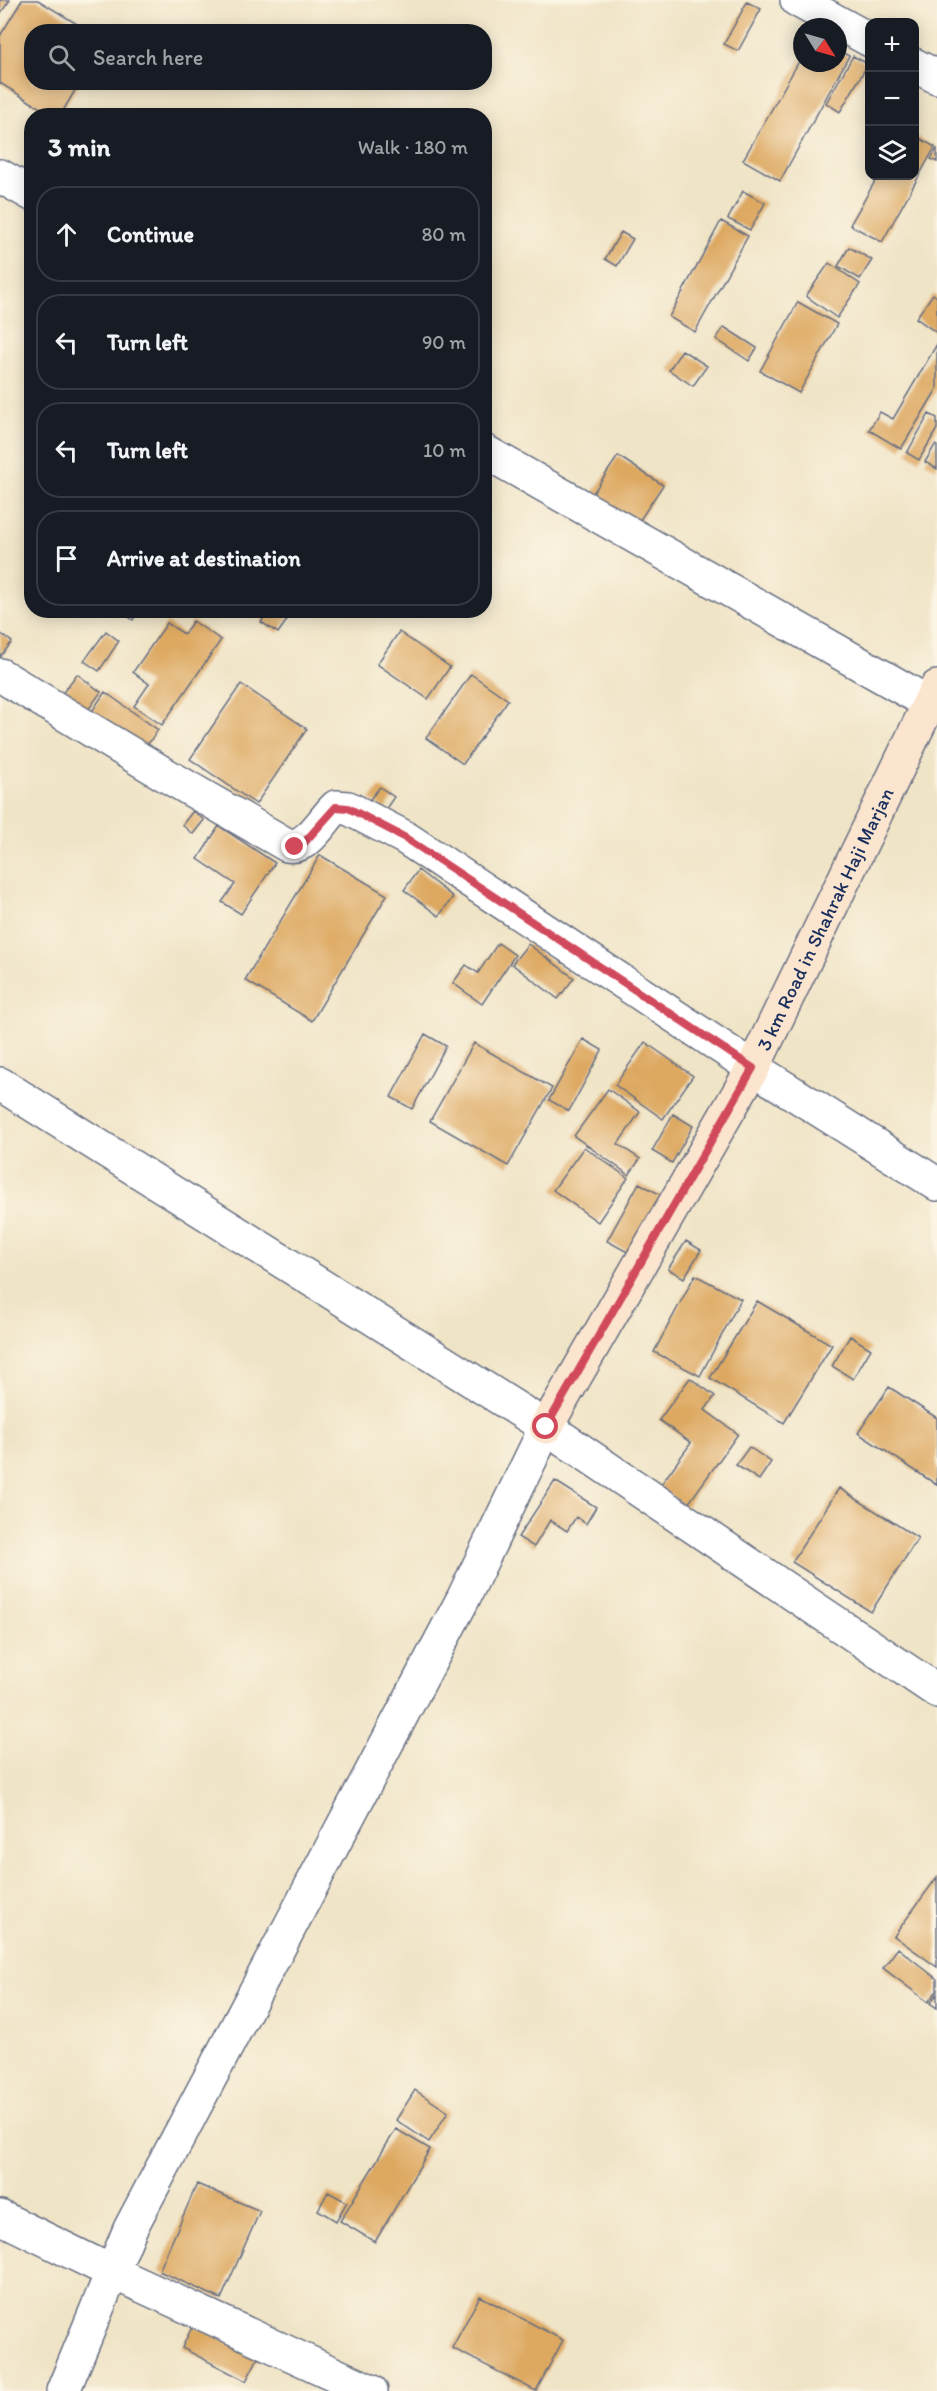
<!DOCTYPE html>
<html lang="en">
<head>
<meta charset="utf-8">
<style>
  :root { --surface:#171b24; --page:#242831; --text:#f1f3f6; --muted:#9ea1a6; --line:#363941 }
  body { margin:0; font-family:Itim,sans-serif; background:var(--page); color:var(--text) }
  .controls { position:absolute; right:18px; top:18px; display:grid; overflow:hidden; border-radius:12px; box-shadow:0 3px 15px #0003 }
  .controls button { width:54px; height:54px; display:grid; place-items:center; padding:0; border:0; border-bottom:2px solid var(--line); background:var(--surface); color:var(--text); font:30px sans-serif }
  .compass { position:absolute; left:793px; top:18px; width:54px; height:54px; border-radius:50%; background:var(--surface); box-shadow:0 3px 15px #0003; rotate:127deg }
  .stop { position:absolute; width:18px; height:18px; margin:-14px; border:4px solid #d1495b; border-radius:50%; background:#fff }
  .stop.end { background:#d1495b; border-color:#fff; box-shadow:0 2px 6px #0008 }
  .list { margin:0; padding:0; list-style:none }
  h2 { display:flex; justify-content:space-between; align-items:center; height:78px; margin:0; padding:0 24px; font-size:26px }
  h2 small { font-size:20px; font-weight:400; color:var(--muted) }
  .list li { display:grid; grid-template-columns:39px 1fr auto; gap:18px; align-items:center; box-sizing:border-box; height:96px; margin:0 12px 12px; padding:0 12px; border:2px solid var(--line); border-radius:24px }
  .list b { display:block; font-size:22px; white-space:nowrap }
  .list em { font-size:20px; font-style:normal; color:var(--muted) }
  .icon { flex:none; width:33px; height:33px; fill:none; stroke:currentColor; stroke-width:2; stroke-linecap:round; stroke-linejoin:round }
  .map { position:relative; flex:none; width:937px; height:2391px; overflow:hidden }
  .search { position:absolute; background:var(--surface); box-shadow:0 3px 15px #0003; left:24px; top:24px; width:468px; height:66px; display:flex; align-items:center; gap:15px; box-sizing:border-box; padding:0 21px; border-radius:24px; color:var(--muted); font-size:22px }
  .panel { position:absolute; background:var(--surface); box-shadow:0 3px 15px #0003; left:24px; top:108px; width:468px; height:510px; border-radius:24px }
  .map>svg:first-child { display:block }
  .building { fill:#dda861 }
  .lines { fill:none; stroke-linecap:round; stroke-linejoin:round }
  .street-casing { stroke:#666e82; stroke-width:36 }
  .secondary-casing { stroke:#666e82; stroke-width:36 }
  .street { stroke:#fff; stroke-width:33 }
  .secondary { stroke:#fbe5cf; stroke-width:33 }
  .route { stroke:#d1495b; stroke-width:8 }
  .labels { text-anchor:middle; dominant-baseline:central; stroke-width:4.5; stroke-linejoin:round; paint-order:stroke }
  .street-label { font-size:20px; fill:#1b2f5e; stroke:#fcf5e5 }
</style>
</head>
<body>
<div class="map">
<svg width="937" height="2391" viewBox="0 0 937 2391">
  <rect width="100%" height="100%" fill="#fcf5e5"/>
  <filter id="ink" filterUnits="userSpaceOnUse"><feTurbulence type="fractalNoise" baseFrequency=".0167" numOctaves="2"/><feDisplacementMap in="SourceGraphic" scale="12" xChannelSelector="R" yChannelSelector="G"/><feConvolveMatrix kernelMatrix="1 2 1 2 8 2 1 2 1" color-interpolation-filters="sRGB"/></filter>
  <filter id="wash" filterUnits="userSpaceOnUse"><feTurbulence type="fractalNoise" baseFrequency=".008" numOctaves="4" result="noise"/><feDisplacementMap in="SourceGraphic" scale="24" xChannelSelector="R" yChannelSelector="G"/><feGaussianBlur stdDeviation="1.35" result="paint"/><feColorMatrix in="noise" values="0 0 0 0 0 0 0 0 0 0 0 0 0 0 0 0 0 1.4 0 .05"/><feComposite in="paint" operator="in"/></filter>
  <g filter="url(#wash)">
    <rect width="100%" height="100%" fill="#f0e4c6"/>
    <g id="blocks">
      <!-- building -->
      <path class="building" d="M 0,0 L 10,0 L 0,14 Z
        M 22,0 L 38,0 L 90,32 L 32,32 L 32,82 L 80,82 L 60,116 L 53,116 L 0,83 L 0,36 Z
        M 747,2 L 761,9 L 738,51 L 724,44 Z
        M 838,50 L 849,56 L 780,181 L 743,160 L 802,56 L 802,63 L 838,63 Z
        M 853,56 L 868,64 L 840,112 L 826,103 Z
        M 914,135 L 935,147 L 882,242 L 850,225 L 878,176 L 914,176 Z
        M 937,148 L 937,162 L 931,159 Z
        M 743,191 L 765,203 L 750,230 L 728,219 Z
        M 721,221 L 748,236 L 695,332 L 669,317 Z
        M 621,232 L 633,239 L 617,266 L 605,259 Z
        M 849,247 L 872,260 L 860,279 L 838,266 Z
        M 829,263 L 860,284 L 837,318 L 806,296 Z
        M 933,294 L 937,297 L 937,333 L 916,318 Z
        M 798,302 L 837,324 L 799,393 L 760,371 Z
        M 724,327 L 757,348 L 749,361 L 716,339 Z
        M 937,344 L 937,389 L 901,449 L 869,430 L 880,412 L 893,419 Z
        M 682,350 L 707,366 L 693,386 L 669,370 Z
        M 929,414 L 937,418 L 937,429 L 919,460 L 907,453 Z
        M 935,445 L 937,446 L 937,469 L 925,462 Z
        M 618,456 L 663,485 L 632,532 L 587,502 Z
        M 119,610 L 139,610 L 133,620 Z
        M 269,610 L 294,610 L 278,633 L 261,622 Z
        M 193,621 L 221,640 L 162,725 L 134,706 L 149,684 L 133,672 L 167,623 L 184,634 Z
        M 106,631 L 119,641 L 99,671 L 84,661 Z
        M 399,632 L 450,667 L 428,699 L 377,664 Z
        M 0,633 L 12,642 L 0,657 Z
        M 77,674 L 101,692 L 86,713 L 61,695 Z
        M 471,674 L 508,700 L 463,764 L 426,738 Z
        M 241,684 L 307,729 L 256,804 L 190,759 Z
        M 105,692 L 158,730 L 143,751 L 90,714 Z
        M 380,787 L 394,797 L 385,810 L 370,799 Z
        M 193,811 L 204,820 L 193,834 L 182,825 Z
        M 219,826 L 275,863 L 241,914 L 222,902 L 235,884 L 198,859 Z
        M 320,855 L 387,895 L 312,1021 L 245,980 Z
        M 418,870 L 453,897 L 439,916 L 404,890 Z
        M 498,943 L 515,955 L 482,1004 L 453,983 L 466,965 L 478,973 Z
        M 528,944 L 574,978 L 558,999 L 512,964 Z
        M 425,1034 L 446,1046 L 412,1109 L 391,1097 Z
        M 583,1039 L 602,1050 L 569,1111 L 549,1100 Z
        M 645,1042 L 693,1076 L 663,1119 L 615,1085 Z
        M 474,1043 L 552,1088 L 508,1166 L 430,1121 Z
        M 608,1089 L 640,1112 L 618,1144 L 640,1159 L 629,1175 L 574,1136 Z
        M 673,1114 L 693,1126 L 672,1163 L 652,1151 Z
        M 584,1147 L 628,1178 L 598,1222 L 553,1190 Z
        M 639,1183 L 663,1196 L 631,1254 L 607,1241 Z
        M 686,1241 L 701,1250 L 684,1278 L 668,1269 Z
        M 695,1275 L 741,1299 L 700,1376 L 654,1352 Z
        M 757,1301 L 832,1345 L 784,1423 L 710,1378 Z
        M 850,1336 L 871,1349 L 853,1379 L 832,1366 Z
        M 690,1378 L 715,1396 L 705,1410 L 738,1434 L 686,1507 L 659,1487 L 691,1443 L 659,1420 Z
        M 889,1387 L 937,1418 L 937,1485 L 858,1433 Z
        M 749,1447 L 771,1462 L 759,1480 L 736,1465 Z
        M 555,1481 L 596,1507 L 586,1524 L 576,1517 L 567,1531 L 550,1520 L 534,1547 L 518,1537 Z
        M 839,1488 L 918,1538 L 871,1612 L 792,1562 Z
        M 937,1877 L 937,1967 L 894,1936 Z
        M 898,1948 L 937,1979 L 937,1991 L 928,2002 L 883,1968 Z
        M 937,1994 L 937,2008 L 930,2003 Z
        M 415,2090 L 448,2112 L 429,2142 L 396,2120 Z
        M 396,2129 L 430,2149 L 375,2242 L 340,2221 Z
        M 197,2184 L 260,2211 L 221,2299 L 159,2271 Z
        M 328,2192 L 347,2202 L 336,2221 L 318,2210 Z
        M 480,2296 L 563,2340 L 536,2391 L 452,2348 Z
        M 193,2325 L 258,2358 L 246,2381 L 182,2348 Z"/>
    </g>
  </g>
  <g filter="url(#ink)">
    <use href="#blocks" fill-opacity="0" stroke="#666e82" stroke-width="1.5"/>
    <g class="lines">
      <defs>
        <path id="street" d="M 797,0 L 870,40
          M 914,65 L 937,77
          M 0,176 L 32,194
          M 484,451 L 929,703
          M 0,675 L 164,774 L 287,845 C 308,850 322,820 336,807 L 348,808 L 404,837 L 753,1068 L 937,1184
          M 0,1084 L 546,1427 L 937,1691
          M 0,2217 L 112,2272 L 371,2391
          M 63,2391 L 130,2229 L 463,1599 L 546,1427"/>
        <g id="secondary">
          <path id="s1" d="M 546,1427 L 753,1068 L 937,687"/>
        </g>
      </defs>
      <!-- street casing -->
      <use href="#street" class="street-casing"/>
      <!-- secondary casing -->
      <use href="#secondary" class="secondary-casing"/>
      <!-- street -->
      <use href="#street" class="street"/>
      <!-- secondary -->
      <use href="#secondary" class="secondary"/>
    </g>
  </g>
  <g class="lines" filter="url(#ink)">
    <!-- route -->
    <path class="route" d="M 295,847 L 303,844 L 336,807 L 348,808 L 404,837 L 753,1068 L 546,1427"/>
  </g>
  <g class="labels">
    <!-- street labels -->
    <g class="street-label">
      <text stroke="none"><textPath href="#s1" startOffset="580">3 km Road in Shahrak Haji Marjan</textPath></text>
    </g>
  </g>
</svg>
<div class="controls">
<button>+</button>
<button>−</button>
<button><svg class="icon" aria-label="layers" viewBox="0 0 24 24"><path d="M12 4l9 5-9 5-9-5zM3 14l9 5 9-5"/></svg></button>
</div>
<svg class="compass" viewBox="-18 -18 36 36"><path d="M0-13l5 13h-10z" fill="#e53935"/><path d="M0 13l5-13h-10z" fill="#9ea1a6"/></svg>
<div class="stop" style="left:546px;top:1427px"></div>
<div class="stop end" style="left:295px;top:847px"></div>
<div class="search"><svg class="icon" aria-label="search" viewBox="0 0 24 24"><circle cx="10" cy="10" r="6"/><path d="M15 15l6 6"/></svg>Search here</div>
<section class="panel">
<h2>3 min<small>Walk · 180 m</small></h2>
<ul class="list">
<li><svg class="icon" aria-label="ahead" viewBox="0 0 24 24"><path d="M12 20V5M6 11l6-6 6 6"/></svg><div><b>Continue</b></div><em>80 m</em></li>
<li><svg class="icon" aria-label="left" viewBox="0 0 24 24"><path d="M17 20v-9H6M10 6l-5 5 5 5"/></svg><div><b>Turn left</b></div><em>90 m</em></li>
<li><svg class="icon" aria-label="left" viewBox="0 0 24 24"><path d="M17 20v-9H6M10 6l-5 5 5 5"/></svg><div><b>Turn left</b></div><em>10 m</em></li>
<li><svg class="icon" aria-label="arrive" viewBox="0 0 24 24"><path d="M6 21V4h12l-3 4 3 4H6"/></svg><div><b>Arrive at destination</b></div></li>
</ul>
</section>
</div>
</body>
</html>
